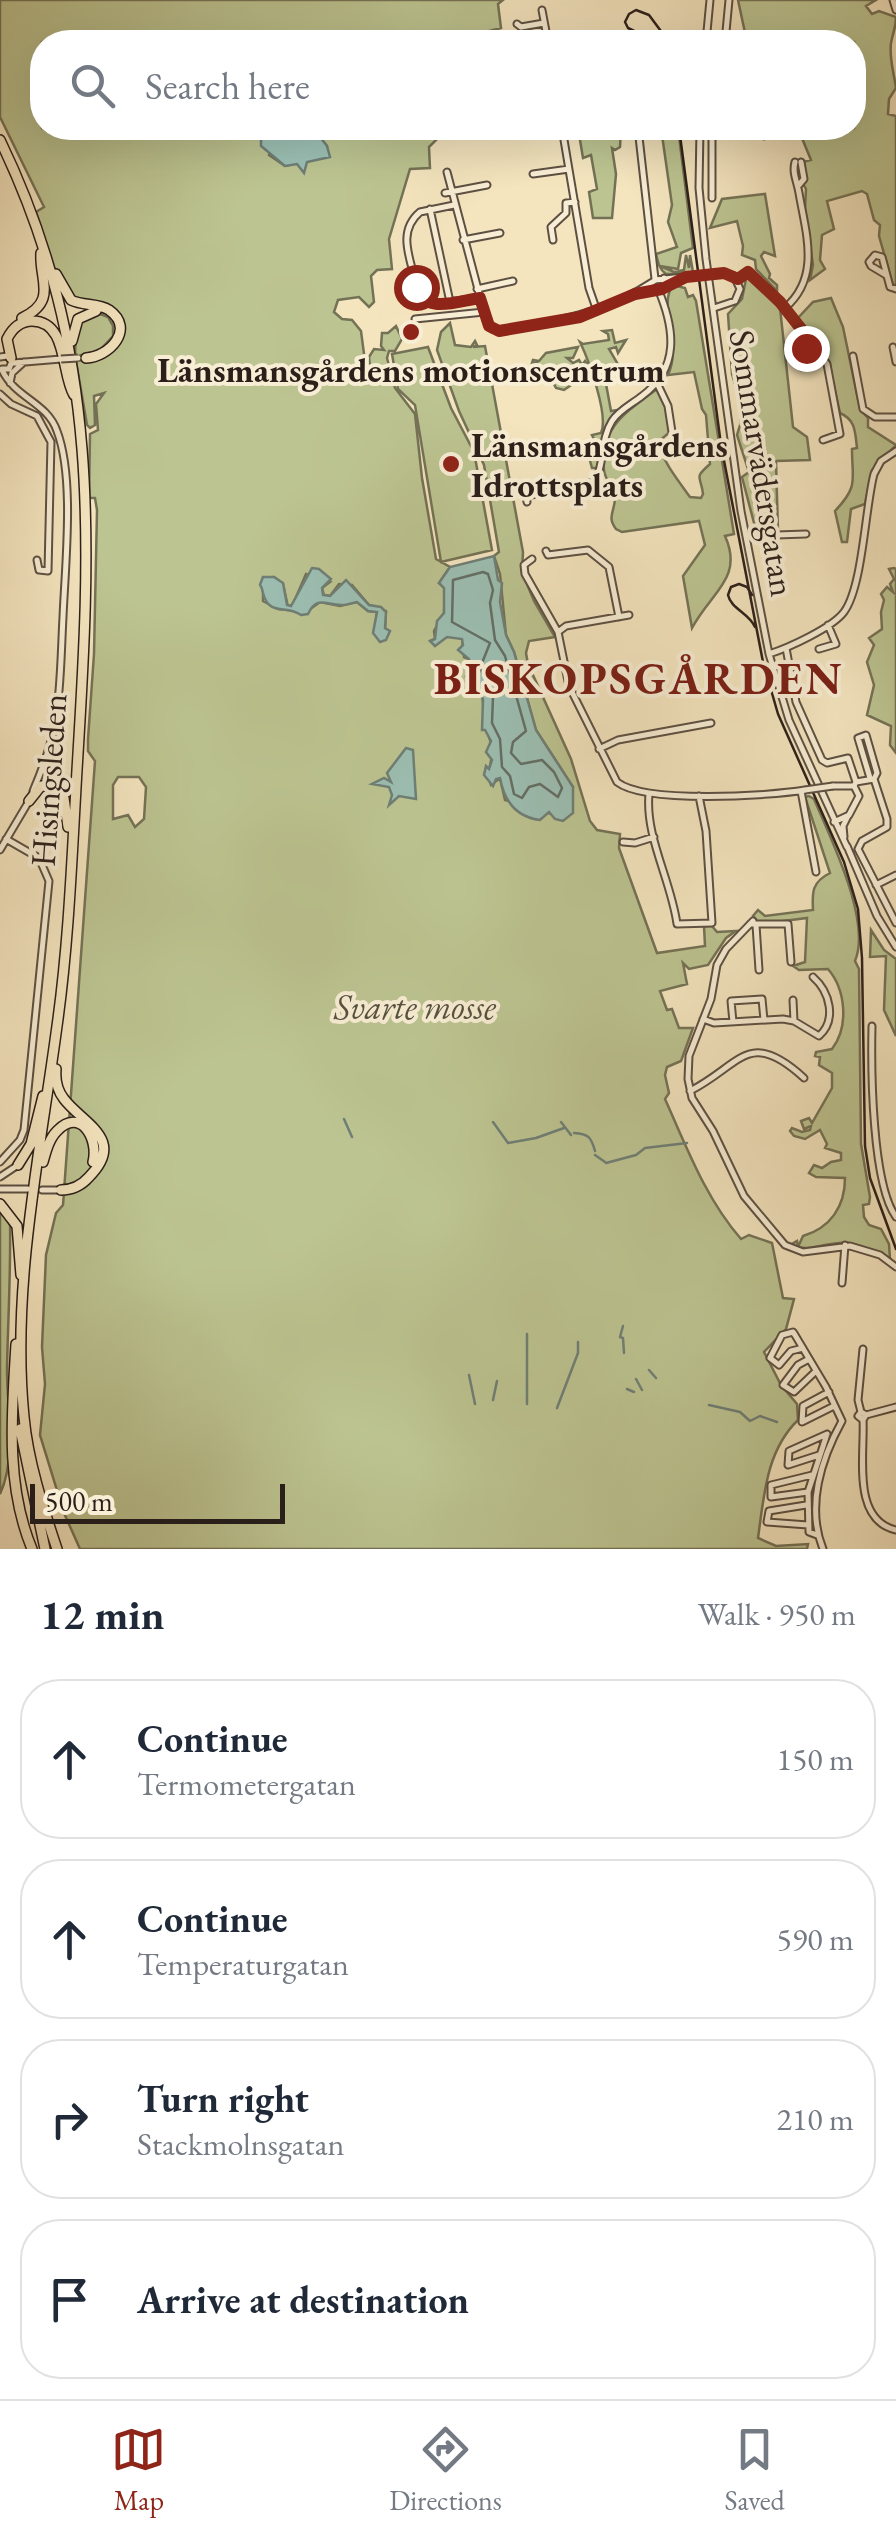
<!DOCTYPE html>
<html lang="en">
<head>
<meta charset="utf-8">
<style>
  :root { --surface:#fff; --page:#f2f2f3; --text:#1f2937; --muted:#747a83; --line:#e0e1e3; --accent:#8f2418 }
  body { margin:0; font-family:"EB Garamond",serif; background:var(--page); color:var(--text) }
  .scale { position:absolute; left:30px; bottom:25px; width:255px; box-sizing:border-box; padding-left:10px; border:5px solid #2b1f1a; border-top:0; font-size:28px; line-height:35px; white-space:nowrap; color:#2b1f1a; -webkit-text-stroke:8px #f8eed5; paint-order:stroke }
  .stop { position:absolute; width:30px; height:30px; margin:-22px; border:8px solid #8f2418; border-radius:50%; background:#fff }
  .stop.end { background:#8f2418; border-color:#fff; box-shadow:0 2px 10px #0008 }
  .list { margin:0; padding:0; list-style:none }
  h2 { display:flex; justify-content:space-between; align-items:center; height:130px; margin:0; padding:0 40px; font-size:42px }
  h2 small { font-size:32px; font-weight:400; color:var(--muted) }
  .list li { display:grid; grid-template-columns:65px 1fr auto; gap:30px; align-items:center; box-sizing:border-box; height:160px; margin:0 20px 20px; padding:0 20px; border:2px solid var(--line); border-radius:40px }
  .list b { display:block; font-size:38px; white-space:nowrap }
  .list p { margin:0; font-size:32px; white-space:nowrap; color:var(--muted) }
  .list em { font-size:32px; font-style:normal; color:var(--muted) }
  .icon { flex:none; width:55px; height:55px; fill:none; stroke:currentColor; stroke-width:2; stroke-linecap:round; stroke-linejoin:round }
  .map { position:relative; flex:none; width:896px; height:1549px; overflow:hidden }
  .search { position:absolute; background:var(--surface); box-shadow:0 10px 40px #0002; left:30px; right:30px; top:30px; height:110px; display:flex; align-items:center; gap:25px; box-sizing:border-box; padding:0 35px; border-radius:40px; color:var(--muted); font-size:38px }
  .sheet { height:850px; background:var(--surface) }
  nav { display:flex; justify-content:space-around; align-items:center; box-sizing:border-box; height:140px; border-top:2px solid var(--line); background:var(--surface); font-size:28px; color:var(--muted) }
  nav a { display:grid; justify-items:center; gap:5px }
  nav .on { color:var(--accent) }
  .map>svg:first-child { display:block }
  .green { fill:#bcc491; stroke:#747256; stroke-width:2.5; fill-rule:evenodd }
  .water { fill:#9cbfb3; stroke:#6f7f76; stroke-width:2.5 }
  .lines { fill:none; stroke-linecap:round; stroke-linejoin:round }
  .shore { stroke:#646f66; stroke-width:2.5 }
  .stream { stroke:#6f7f76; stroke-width:2.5 }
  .minor-casing { stroke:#5d5043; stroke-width:9 }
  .highway-casing { stroke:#2b1f1a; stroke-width:12 }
  .minor { stroke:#f8eed5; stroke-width:5 }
  .highway { stroke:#f4e5bf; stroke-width:9 }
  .tram { stroke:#2b1f1a; stroke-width:2.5 }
  .minor-bridge-casing { stroke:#5d5043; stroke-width:9; stroke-linecap:butt }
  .minor-bridge { stroke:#f8eed5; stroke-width:5 }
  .route { stroke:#8f2418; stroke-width:12 }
  .poi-dot { fill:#8f2418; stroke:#f8eed5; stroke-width:4 }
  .labels { text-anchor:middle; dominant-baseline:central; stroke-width:8; stroke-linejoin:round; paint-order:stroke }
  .poi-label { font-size:35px; font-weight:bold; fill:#2b1f1a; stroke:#f8eed5 }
  .street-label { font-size:35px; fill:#2b1f1a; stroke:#f8eed5 }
  .park-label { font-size:35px; font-style:italic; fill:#56513e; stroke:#f8eed5 }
  .district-label { font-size:45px; font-weight:bold; letter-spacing:2.5px; fill:#7a1f14; stroke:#f8eed5 }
</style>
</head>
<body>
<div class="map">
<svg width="896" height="1549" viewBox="0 0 896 1549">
  <rect width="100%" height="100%" fill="#f4e5bf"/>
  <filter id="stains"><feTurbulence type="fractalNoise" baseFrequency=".002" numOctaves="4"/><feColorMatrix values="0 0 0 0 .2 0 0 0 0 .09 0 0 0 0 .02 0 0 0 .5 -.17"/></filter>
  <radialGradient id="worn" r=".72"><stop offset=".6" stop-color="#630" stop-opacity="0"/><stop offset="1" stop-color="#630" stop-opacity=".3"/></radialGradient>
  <!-- green -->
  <path class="green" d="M 0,0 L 503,0 L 498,4 L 501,28 L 446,42 L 42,42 L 42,128 L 297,128 L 294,133 L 277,132 L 269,155 L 285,166 L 317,159 L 327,146 L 313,128 L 448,128 L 429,147 L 430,168 L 410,169 L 389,239 L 392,269 L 377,270 L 371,276 L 374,302 L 369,307 L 359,297 L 338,300 L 334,312 L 342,319 L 352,320 L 361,331 L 366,369 L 370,368 L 369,357 L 374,349 L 384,350 L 381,346 L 382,333 L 388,333 L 396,326 L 402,339 L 395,351 L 389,351 L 387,358 L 395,388 L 415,414 L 422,478 L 436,559 L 450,567 L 439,583 L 445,588 L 444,613 L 434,631 L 435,639 L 430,641 L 454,635 L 462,638 L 464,657 L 469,659 C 471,678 482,688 483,702 C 485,721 485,724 490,740 C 497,757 484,770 491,785 L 500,778 L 505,800 L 552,814 L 571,796 L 573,787 L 536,730 L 514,652 L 506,635 L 500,574 L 494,556 L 499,552 L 484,465 L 459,411 L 437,350 L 441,332 L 450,323 L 455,345 L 471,347 L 475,341 L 477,345 L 473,347 L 485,346 L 523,552 L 522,572 L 534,601 L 555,637 L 529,641 L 526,653 L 528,664 L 571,759 L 590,821 L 597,830 L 620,834 L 619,848 L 657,953 L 705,946 L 704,926 L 712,926 L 717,932 L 736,931 L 726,938 L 708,965 L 689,969 L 683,963 L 687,984 L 660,991 L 667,1010 L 672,1009 L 679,1028 L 693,1028 L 681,1061 L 667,1067 L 665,1075 L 669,1093 L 665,1099 C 687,1148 706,1199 741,1239 L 749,1235 L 772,1243 L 783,1298 L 794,1299 L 786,1329 L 764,1352 L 781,1385 L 797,1404 L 798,1420 C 766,1451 764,1496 758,1538 L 776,1546 L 808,1544 L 807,1549 L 80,1549 L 64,1513 L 40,1435 L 45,1384 L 42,1347 L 46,1255 L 56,1213 L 63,1205 L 95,761 L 88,751 L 88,739 L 94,654 L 97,510 L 95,498 L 89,498 L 90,434 L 98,430 L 96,404 L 104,393 L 94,396 L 95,425 L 90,428 L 87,425 L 76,361 L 93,359 L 114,350 L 118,316 C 106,312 89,309 78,302 C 53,285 46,239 36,212 L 44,207 L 0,117 ZM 306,574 L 330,582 L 322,588 L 324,595 L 330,596 L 339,584 L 352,585 L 369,605 L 386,611 L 385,628 L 375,629 L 377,612 L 368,611 L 357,602 L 340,606 L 320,602 L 302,615 L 297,611 L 278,609 L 263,601 L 263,578 L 274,577 L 283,584 L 288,607 L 293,604 ZM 118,777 L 139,777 L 146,787 L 144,819 L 135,827 L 128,815 L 113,819 L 113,785 Z
    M 738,0 L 876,0 L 866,6 L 872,14 L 879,11 L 896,17 C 896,28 893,32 891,43 C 889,59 894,73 896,88 L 889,99 L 888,114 L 896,116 L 896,285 L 893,285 L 879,236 L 880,225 L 874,220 L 867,194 L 862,191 L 827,201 L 834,229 L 822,235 L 820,260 L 825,269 L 810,280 L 813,265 L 805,209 L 806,189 L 794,168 L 795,164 L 811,160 L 799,131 L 801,128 L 854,128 L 854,42 L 747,42 Z
    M 578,128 L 621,129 L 620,147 L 615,150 L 612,148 L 616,174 L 612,218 L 593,218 L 589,192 L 597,189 L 591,155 L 583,158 Z
    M 661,128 L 678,128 L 693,248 L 681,253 L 678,269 L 660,266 L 674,272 L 684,270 L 686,255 L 689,268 L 690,255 L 693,272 L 666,274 C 659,269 658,262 656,254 L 677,247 L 668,222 L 672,205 Z
    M 765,194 L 775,256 L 764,252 L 761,256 L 770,274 L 769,278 L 777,285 L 777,291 L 756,269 L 755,260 L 742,255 L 743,246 L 737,221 L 710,228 L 722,199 Z
    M 749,276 L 780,308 L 793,427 L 807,437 L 810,460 L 776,461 L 778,531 L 758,528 L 761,524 L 754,523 L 742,477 L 749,472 L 737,435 L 741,422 L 741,403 L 732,374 L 728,314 L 742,299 L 746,279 Z
    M 673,285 L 685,288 L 688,297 L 693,295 L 696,301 L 734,534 L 725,536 C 744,578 711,592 692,628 L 683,576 L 705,545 L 699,521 L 622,532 L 616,529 C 607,517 614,513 615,499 C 615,491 605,480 604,470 C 598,428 628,411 657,389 L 667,410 L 671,431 L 657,443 C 665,464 677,479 690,497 L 701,498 L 703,494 C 701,475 693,479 710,464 L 706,415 L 702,409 L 694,372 L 668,375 C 683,343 657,306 673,285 Z
    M 831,298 L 843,327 L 860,409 L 868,418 L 868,427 L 896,445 L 872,470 L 865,504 L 851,509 L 847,542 L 842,542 L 835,511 C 859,486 852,480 852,449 L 857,448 C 855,432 856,420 840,413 L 829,364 L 797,319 L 813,302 Z
    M 95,312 L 108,317 L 113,326 L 113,336 L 100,350 L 75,357 L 76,326 Z
    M 612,330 L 615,343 L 626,340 L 618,353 L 616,347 L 609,349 L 619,366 L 609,368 L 610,372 L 604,373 L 611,411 L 618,410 L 605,428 L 597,468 L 592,468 L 589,457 L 594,455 L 597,445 L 592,435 L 601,433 C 609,416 589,361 580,342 L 583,344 L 609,340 L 608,334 L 603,331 Z
    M 428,347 L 451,408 L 474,452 L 492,550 L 441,562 L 415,405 L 398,389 L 392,354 Z
    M 578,347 L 573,358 L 567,358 L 573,363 L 579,360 L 582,365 L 585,361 L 589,368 L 574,368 L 580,379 L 564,390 L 556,388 C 550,377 551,372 537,371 L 537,363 L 532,363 L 533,360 L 539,361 L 546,353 Z
    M 894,568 L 896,569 L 896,753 L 890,745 L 891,726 L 867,715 L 874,685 L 867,662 L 874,645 L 869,638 L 882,629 L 881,612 L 884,600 L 881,594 L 887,587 L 893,592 L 890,584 L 894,579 L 889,569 Z
    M 809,796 L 814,799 C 830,837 872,921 855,961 L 859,969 L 861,1144 L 870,1197 L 869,1204 L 863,1205 L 864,1217 L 869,1225 L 881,1229 L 889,1244 L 890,1259 C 877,1253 863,1245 849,1243 C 828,1240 812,1254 790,1245 L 797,1241 L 798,1247 L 803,1236 C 830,1228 845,1207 845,1178 L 816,1177 L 809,1173 L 814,1165 L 822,1168 L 831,1162 L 841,1160 L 841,1153 L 825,1148 L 827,1144 L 820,1130 L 805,1139 L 794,1136 L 790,1131 L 792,1128 L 802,1132 L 810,1130 L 811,1126 L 804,1129 L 801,1121 L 809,1118 L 812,1123 L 832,1088 L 832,1073 L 819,1065 L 820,1057 L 815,1056 L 816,1052 L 832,1049 C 849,1027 846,990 828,969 L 799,970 L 793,966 L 805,962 L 807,918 L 760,924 L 753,916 L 758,910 L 765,916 L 813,910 C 812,892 812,882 830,873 L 805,797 Z
    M 871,930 L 884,950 L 896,959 L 896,1036 L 884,1010 L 886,956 L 870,957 Z
    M 0,1210 L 10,1220 C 11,1270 8,1319 7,1369 C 7,1409 17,1457 0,1494 Z"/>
  <!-- water -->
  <path class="water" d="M 297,128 L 313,128 L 327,146 L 330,157 L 307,162 L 304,173 L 297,164 L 285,166 L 261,146 L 261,139 L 277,132 L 294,133 Z
    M 494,556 L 498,580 L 502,583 L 500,602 L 506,635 L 514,652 L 536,730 L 573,787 L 573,813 L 563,821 L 555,819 L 549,812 L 540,820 C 516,817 504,800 500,778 L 496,779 L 493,786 L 484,775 L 486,766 L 489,769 L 492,760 L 486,752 L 491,741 L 485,730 L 482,730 L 483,699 L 477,691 L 472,675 L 466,676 L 469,659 L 458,650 L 463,645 L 462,639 L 447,637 L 435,646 L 430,641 L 435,639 L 437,621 L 444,613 L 444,588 L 439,583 L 450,567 Z
    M 312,568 L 319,569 L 331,579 L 322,588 L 323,595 L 330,596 L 346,580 L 369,605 L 381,607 L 386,612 L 385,628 L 390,631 L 386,640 L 380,642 L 373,633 L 377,612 L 368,611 L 357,602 C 352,603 347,605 341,605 C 326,605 317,595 308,614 L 301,615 C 286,604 269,617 263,593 C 260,579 258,591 263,577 L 274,577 L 283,583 L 287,605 L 291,606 Z
    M 406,748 L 413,750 L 416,799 L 399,796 L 389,805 L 392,795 L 389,787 L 372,784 L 384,778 L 391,782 L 387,773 Z"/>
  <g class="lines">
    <!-- shore -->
    <path class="shore" d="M 483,572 L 488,574 L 493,590 L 490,603 L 495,640 L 505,656 L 526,731 L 513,742 L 511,753 L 521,764 L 542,760 L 554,772 L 562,788 L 558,797 L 540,784 L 529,787 L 522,798 L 514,794 L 510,776 L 502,767 L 500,739 L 492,723 L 493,697 L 480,668 L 490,643 L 452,622 L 453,580 Z"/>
    <!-- stream -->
    <path class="stream" d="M 344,1119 L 352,1137
      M 493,1122 L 508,1143 L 536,1138 L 564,1128
      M 561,1122 L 571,1135
      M 574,1133 C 589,1134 591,1137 595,1151
      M 595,1155 L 605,1162
      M 606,1163 L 636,1155 L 645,1148 L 687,1143
      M 623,1326 L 620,1337 L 623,1338 L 624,1353
      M 527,1334 L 527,1404
      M 649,1370 L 656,1378
      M 469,1375 L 475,1404
      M 636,1379 L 642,1390
      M 627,1389 L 634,1392
      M 493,1400 L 497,1381
      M 709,1405 L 740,1412 L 750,1421 L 760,1416 L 777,1422
      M 557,1408 L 578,1353 L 578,1342"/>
    <defs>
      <path id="minor" d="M 893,0 L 896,10
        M 542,10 L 548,42
        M 517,24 L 521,27 L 544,23
        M 706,42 L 710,0
        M 725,42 L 729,0
        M 562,128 L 589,288 L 597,311
        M 638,128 L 655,279
        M 700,128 L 699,188 L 706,259 L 741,511 L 769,654 L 789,720 L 847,847
        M 712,128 L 712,198
        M 508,132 L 530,128
        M 764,136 L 766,128
        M 447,172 L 484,312 L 492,329 L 499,331 C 556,322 606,313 654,281
        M 533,174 L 569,169
        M 798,186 L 804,179 L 801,162
        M 445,193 L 487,185
        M 454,205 L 420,212 C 394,234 414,264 417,291 L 431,304 L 480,298
        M 430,209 L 450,302
        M 463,240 L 500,233
        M 553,240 L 551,227 L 566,213 L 566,203 L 575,202
        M 886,275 L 871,266 L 869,262 L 875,255 L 882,257 L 890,287 L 896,289
        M 737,279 L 748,272 L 752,274 L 785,308 L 827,364 L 840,434 L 823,440
        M 655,280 L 693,276
        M 477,289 L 513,281
        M 658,289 L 665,286 L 664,278
        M 714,308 L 735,301 L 740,289 L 734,276 L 719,273
        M 785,308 C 821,277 806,234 799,193 C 797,181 792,173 795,162
        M 415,319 L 484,312
        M 893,347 L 896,362
        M 853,356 L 863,409 L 875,417 L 896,417
        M 0,357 L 7,356 L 12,361 L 9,369 L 2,369
        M 13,363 L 61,359
        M 802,367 L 801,353 L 813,344
        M 2,370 C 15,398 47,402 57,431 C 75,478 65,566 63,617 C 61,653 61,690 55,725 C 50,748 42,770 33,791
        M 10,383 L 12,373 L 24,362
        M 657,383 L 668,406 L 672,432
        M 0,394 L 11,404 L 37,416 L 51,442 L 48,571 L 39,570 L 37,560
        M 527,502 L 526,496 L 595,482 C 605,463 600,440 612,421 C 619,410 632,404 642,396 C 680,368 675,329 658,289
        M 746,536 L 806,534
        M 546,551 L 548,555 L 588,550 L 609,567 L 619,617
        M 532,559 L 524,565 L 525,574 L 558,632 L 569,686 L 617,782 C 645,804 768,796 805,790
        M 558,632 L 566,626 L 629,615
        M 786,648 L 796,702 L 822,760 L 827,763 L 848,758 L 856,782 L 854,786
        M 819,649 L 836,644 L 828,625
        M 769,654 C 788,648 832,628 844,612 C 863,586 865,508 874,474 L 881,461 L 896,451
        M 599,749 L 618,740 L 711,723
        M 870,778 L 858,738 L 866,735 L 877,773 L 874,779
        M 856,782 L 874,779 L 887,819 L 887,827 L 862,841 L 858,849 L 896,923
        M 833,786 L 854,786 L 859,796 L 849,815 L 834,822
        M 801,791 L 816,872
        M 649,794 C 645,837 671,880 677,924 L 712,923 L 706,831 L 699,796
        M 844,837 L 843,826 L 848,816
        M 623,842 L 635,843 L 654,837
        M 847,846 L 877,916 L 896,947
        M 0,850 L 29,801
        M 876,885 L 896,875
        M 753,921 L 726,949 L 717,965 L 711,999 L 689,1056 L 688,1079 L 692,1098 L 713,1131 L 744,1196 L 785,1245 L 803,1252 L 850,1246 L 880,1255 L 896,1267
        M 750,924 L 788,924 L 791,962
        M 756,925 L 759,970
        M 793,1000 L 794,1021
        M 703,1019 L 714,1023 L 783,1019 L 794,1021 L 819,1036 C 837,1020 830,992 813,977
        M 733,1022 L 731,1001 L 762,999 L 764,1020
        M 872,1026 C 871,1070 872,1184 896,1217
        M 690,1091 C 741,1065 748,1027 804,1078
        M 0,1162 L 20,1140 L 24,1130 L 49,881 L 39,858 L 6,839
        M 0,1177 L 18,1165
        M 0,1189 L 28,1189
        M 42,1190 L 61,1190
        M 842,1283 L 845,1245
        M 803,1348 L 791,1351 L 779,1365 L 770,1358 L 782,1335 L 793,1332 L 795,1335 L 826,1387 L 842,1421
        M 809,1359 L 798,1365 L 783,1385 L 794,1392 L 816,1371
        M 829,1392 L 803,1406 L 802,1422 L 834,1406
        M 861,1412 L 858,1400 L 863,1349
        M 866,1415 L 896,1407
        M 863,1420 L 866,1415 L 861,1412 L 858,1416 L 863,1420 C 865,1454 851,1520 896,1530
        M 819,1455 L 788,1465 L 789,1451 L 827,1434
        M 771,1497 L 771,1485 L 812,1475
        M 771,1497 L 808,1492
        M 806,1505 L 769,1511 L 767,1522 L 808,1525
        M 817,1535 L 809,1532 L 808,1492 L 827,1434
        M 823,1549 C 806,1507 821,1459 842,1421"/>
      <path id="highway" d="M 0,140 C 102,351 91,543 77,770 C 72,855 69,941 57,1026 C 40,1154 11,1288 24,1417 C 28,1461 43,1507 57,1549
        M 56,274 L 71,300 C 83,306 98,303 109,310 C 136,329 109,357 86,358
        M 22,318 C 58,301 39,280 41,253
        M 72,341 L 78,319 L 96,311
        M 11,358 L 7,339 C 12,329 19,321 32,321 C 68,321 61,374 74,395
        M 29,801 L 41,786 L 56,787 L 64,798 L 68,827
        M 56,1069 C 55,1080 57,1090 64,1099 C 82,1123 127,1139 89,1177 C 81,1186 72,1190 61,1190
        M 43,1162 C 46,1151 49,1139 57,1131 C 80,1107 99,1138 93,1162
        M 18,1165 L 31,1144 L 43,1096
        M 0,1204 L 17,1226 L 21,1275
        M 16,1344 C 12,1413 5,1484 32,1549
        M 20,1429 L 45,1549"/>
    </defs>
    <!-- minor casing -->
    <use href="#minor" class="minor-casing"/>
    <!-- highway casing -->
    <use href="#highway" class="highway-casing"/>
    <!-- minor -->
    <use href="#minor" class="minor"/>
    <!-- highway -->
    <use href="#highway" class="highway"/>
    <!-- tram -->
    <path class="tram" d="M 657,42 L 628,28 L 625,22 L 629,14 L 636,10 L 649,15 L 669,42
      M 679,128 L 721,445 L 763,662 L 778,714 L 844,862 L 858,909 L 862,958 L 865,1146 L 870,1178 L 896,1249
      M 752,595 L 747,587 L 739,584 L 731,587 L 728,595 C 731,609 749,613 755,627"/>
    <defs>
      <path id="minor-bridge" d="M 693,276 L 719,273
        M 61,359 L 78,358
        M 805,790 L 833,786"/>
    </defs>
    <!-- minor-bridge casing -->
    <use href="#minor-bridge" class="minor-bridge-casing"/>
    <!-- minor-bridge -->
    <use href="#minor-bridge" class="minor-bridge"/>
  </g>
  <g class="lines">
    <!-- route -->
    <path class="route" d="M 416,287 C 425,315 457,301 480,298 L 489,326 L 499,331 L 580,317 L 635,294 L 662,289 L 686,277 L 724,273 L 738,279 L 748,272 L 780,302 L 813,344 L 806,348"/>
  </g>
  <!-- markers -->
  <g class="poi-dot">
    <circle cx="411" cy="332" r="10"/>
    <circle cx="451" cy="464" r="10"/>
  </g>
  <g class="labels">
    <!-- poi labels -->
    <g class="poi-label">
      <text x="411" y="369">Länsmansgårdens motionscentrum</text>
      <text x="471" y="444" text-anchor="start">Länsmansgårdens<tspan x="471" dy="40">Idrottsplats</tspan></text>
    </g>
    <!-- street labels -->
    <g class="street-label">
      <text transform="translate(763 463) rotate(81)">Sommarvädersgatan</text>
      <text transform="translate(48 780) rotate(-86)">Hisingsleden</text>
    </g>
    <!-- park labels -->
    <g class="park-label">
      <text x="415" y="1006">Svarte mosse</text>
    </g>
    <!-- district labels -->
    <g class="district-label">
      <text x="639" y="678">BISKOPSGÅRDEN</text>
    </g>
  </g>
  <rect width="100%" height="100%" filter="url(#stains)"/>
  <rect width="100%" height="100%" fill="url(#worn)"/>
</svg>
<div class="scale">500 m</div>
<div class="stop" style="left:416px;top:287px"></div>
<div class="stop end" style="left:806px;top:348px"></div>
<div class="search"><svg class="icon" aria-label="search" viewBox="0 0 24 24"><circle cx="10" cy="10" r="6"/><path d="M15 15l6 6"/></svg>Search here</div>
</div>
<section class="sheet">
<h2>12 min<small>Walk · 950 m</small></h2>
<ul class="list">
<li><svg class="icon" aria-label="ahead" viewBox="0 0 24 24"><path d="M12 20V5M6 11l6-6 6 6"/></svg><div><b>Continue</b><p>Termometergatan</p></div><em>150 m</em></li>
<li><svg class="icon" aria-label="ahead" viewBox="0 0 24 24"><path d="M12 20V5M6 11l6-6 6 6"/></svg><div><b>Continue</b><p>Temperaturgatan</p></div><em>590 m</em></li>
<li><svg class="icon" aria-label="right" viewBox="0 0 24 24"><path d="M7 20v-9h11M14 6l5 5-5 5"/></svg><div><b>Turn right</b><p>Stackmolnsgatan</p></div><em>210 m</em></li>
<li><svg class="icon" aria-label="arrive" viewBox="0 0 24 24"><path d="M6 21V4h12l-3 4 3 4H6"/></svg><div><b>Arrive at destination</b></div></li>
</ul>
</section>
<nav>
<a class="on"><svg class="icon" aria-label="map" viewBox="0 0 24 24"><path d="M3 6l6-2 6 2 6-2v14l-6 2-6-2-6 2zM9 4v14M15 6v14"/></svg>Map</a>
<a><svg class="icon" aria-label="directions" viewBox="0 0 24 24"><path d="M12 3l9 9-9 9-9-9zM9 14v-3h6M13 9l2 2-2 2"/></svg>Directions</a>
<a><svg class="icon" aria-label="saved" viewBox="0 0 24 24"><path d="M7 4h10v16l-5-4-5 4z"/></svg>Saved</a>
</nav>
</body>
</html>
